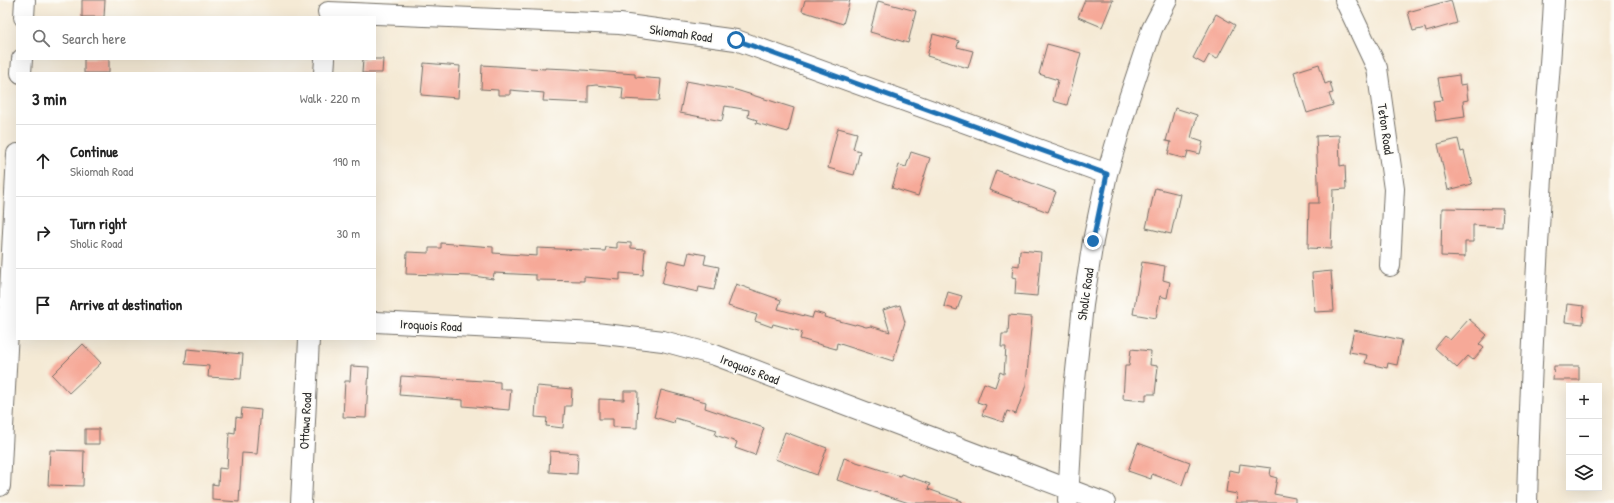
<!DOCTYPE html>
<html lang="en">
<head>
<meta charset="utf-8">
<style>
  :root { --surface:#fff; --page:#f2f2f2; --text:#222; --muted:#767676; --line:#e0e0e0 }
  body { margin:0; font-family:"Patrick Hand",sans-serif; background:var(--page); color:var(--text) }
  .controls { position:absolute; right:12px; bottom:12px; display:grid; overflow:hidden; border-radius:0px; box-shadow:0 4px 16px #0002 }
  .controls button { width:36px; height:36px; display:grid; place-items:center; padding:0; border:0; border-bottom:1px solid var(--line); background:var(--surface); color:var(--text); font:20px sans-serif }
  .stop { position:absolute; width:12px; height:12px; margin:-9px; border:3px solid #1f6fb2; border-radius:50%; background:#fff }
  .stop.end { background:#1f6fb2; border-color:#fff; box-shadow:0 1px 4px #0008 }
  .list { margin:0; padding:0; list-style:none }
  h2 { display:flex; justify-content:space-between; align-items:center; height:52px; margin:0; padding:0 16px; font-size:17px }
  h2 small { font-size:13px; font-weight:400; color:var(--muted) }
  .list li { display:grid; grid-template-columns:26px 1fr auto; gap:12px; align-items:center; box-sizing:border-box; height:72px; padding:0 16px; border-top:1px solid var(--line) }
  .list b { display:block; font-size:15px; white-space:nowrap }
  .list p { margin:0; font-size:13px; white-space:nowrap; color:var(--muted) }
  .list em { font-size:13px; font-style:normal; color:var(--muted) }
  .icon { flex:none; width:22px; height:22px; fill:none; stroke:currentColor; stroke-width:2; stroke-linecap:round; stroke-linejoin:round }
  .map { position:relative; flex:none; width:1614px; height:503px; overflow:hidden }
  .search { position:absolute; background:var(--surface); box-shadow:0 4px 16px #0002; left:16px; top:16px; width:360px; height:44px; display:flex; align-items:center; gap:10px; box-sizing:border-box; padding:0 14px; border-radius:0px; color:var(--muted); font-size:15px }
  .panel { position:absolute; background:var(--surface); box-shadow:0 4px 16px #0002; left:16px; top:72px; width:360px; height:268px; border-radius:0px }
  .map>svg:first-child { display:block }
  .building { fill:#f6a998 }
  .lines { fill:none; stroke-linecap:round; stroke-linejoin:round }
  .minor-casing { stroke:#726e66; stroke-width:22 }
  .minor { stroke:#fff; stroke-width:20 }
  .route { stroke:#1f6fb2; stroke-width:5 }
  .labels { text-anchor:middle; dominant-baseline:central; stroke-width:3.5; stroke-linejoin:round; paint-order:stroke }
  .street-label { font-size:13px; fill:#2b2b2b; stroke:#fdfcf7 }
</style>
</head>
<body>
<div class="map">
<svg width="1614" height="503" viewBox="0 0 1614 503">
  <rect width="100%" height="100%" fill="#fdfcf7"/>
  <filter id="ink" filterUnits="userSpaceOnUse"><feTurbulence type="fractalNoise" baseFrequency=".025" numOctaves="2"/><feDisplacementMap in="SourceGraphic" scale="8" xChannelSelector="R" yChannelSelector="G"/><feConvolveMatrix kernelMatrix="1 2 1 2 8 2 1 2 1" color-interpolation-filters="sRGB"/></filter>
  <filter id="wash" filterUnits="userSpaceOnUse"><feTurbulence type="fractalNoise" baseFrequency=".012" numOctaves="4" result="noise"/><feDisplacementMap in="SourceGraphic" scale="16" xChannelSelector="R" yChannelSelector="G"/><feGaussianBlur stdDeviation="0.9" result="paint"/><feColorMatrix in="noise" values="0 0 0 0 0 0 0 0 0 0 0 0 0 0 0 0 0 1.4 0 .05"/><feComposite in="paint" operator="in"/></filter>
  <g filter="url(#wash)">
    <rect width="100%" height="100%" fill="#f5ead5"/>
    <g id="blocks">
      <!-- building -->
      <path class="building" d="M 82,0 L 105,0 L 104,17 L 82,17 Z
        M 805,0 L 850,0 L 843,24 L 802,11 Z
        M 1085,0 L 1113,0 L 1102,27 L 1078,17 Z
        M 1451,0 L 1457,23 L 1426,32 L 1425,28 L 1413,31 L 1408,12 Z
        M 878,1 L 916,11 L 908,43 L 870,32 Z
        M 1216,14 L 1235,25 L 1217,59 L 1209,55 L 1204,64 L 1193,58 Z
        M 933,34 L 959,41 L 957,47 L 973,51 L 968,68 L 927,56 Z
        M 1047,44 L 1081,53 L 1067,105 L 1053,101 L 1058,80 L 1039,74 Z
        M 84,59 L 109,59 L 109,73 L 84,73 Z
        M 363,59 L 383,59 L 382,73 L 362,73 Z
        M 424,63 L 460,66 L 458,98 L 421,95 Z
        M 1319,64 L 1325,84 L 1330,82 L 1333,93 L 1329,94 L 1333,105 L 1307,113 L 1294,72 Z
        M 482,65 L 545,69 L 545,68 L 569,69 L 635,74 L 635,77 L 661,79 L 659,101 L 622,99 L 623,88 L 596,85 L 588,86 L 588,103 L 543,101 L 544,93 L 510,90 L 510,95 L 498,95 L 498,90 L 481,89 Z
        M 1459,75 L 1460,85 L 1466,84 L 1468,100 L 1463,101 L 1465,117 L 1436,121 L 1433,101 L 1442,100 L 1438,78 Z
        M 686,81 L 736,90 L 794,108 L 788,132 L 756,123 L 757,120 L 748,117 L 749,110 L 725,106 L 722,121 L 680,113 Z
        M 1175,108 L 1197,115 L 1191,138 L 1203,142 L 1200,154 L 1188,151 L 1186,159 L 1168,154 L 1171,142 L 1166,141 Z
        M 838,128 L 857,133 L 853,149 L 860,151 L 854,175 L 828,168 Z
        M 1339,135 L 1340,166 L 1345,165 L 1346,189 L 1333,190 L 1331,249 L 1308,248 L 1309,203 L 1319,203 L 1316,136 Z
        M 1458,139 L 1461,152 L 1464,151 L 1472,184 L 1448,190 L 1438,144 Z
        M 911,152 L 930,158 L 918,196 L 892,188 L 899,165 L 906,167 Z
        M 996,170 L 1056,192 L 1048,212 L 989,190 Z
        M 1155,188 L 1180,194 L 1171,234 L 1146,228 Z
        M 1442,208 L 1503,209 L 1502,227 L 1473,225 L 1473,242 L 1465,242 L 1465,257 L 1441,256 Z
        M 617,242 L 631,243 L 631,248 L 645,249 L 643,275 L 620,273 L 620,280 L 584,277 L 584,281 L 536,280 L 536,275 L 494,273 L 493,279 L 474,276 L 406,274 L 407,252 L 429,253 L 429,248 L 441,248 L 441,243 L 493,247 L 493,253 L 537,256 L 537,248 L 605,251 L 606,247 L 617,248 Z
        M 1020,250 L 1041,252 L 1037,296 L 1015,294 L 1016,278 L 1012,277 L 1013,265 L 1019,266 Z
        M 689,252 L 706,255 L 704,264 L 719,267 L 714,290 L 699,287 L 698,292 L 662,284 L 668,260 L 686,264 Z
        M 1142,262 L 1165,266 L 1163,280 L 1170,282 L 1167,298 L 1160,296 L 1156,318 L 1133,314 Z
        M 1331,271 L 1334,311 L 1315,312 L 1312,273 Z
        M 736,284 L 781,300 L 778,309 L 812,318 L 814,312 L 825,315 L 824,317 L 855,325 L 856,324 L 866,327 L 871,326 L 890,332 L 883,310 L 900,305 L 905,322 L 893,361 L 837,343 L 836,349 L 800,339 L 802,332 L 773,324 L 772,327 L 755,321 L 757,315 L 728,306 Z
        M 948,292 L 962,296 L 957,310 L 944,306 Z
        M 1567,304 L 1584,306 L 1583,324 L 1565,322 Z
        M 1009,315 L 1032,317 L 1026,385 L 1016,414 L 1007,411 L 1003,422 L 982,415 L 986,405 L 977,402 L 984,383 L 995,387 L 1000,372 L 1004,374 L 1006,347 L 1001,347 L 1002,334 L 1008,334 Z
        M 1469,319 L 1487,335 L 1479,344 L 1484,348 L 1473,360 L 1468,356 L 1457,368 L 1435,348 L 1445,336 L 1450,340 Z
        M 1354,330 L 1402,340 L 1397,365 L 1388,363 L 1387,368 L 1365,363 L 1367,355 L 1349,352 Z
        M 83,344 L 101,363 L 69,393 L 52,375 Z
        M 187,349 L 243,354 L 241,379 L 208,377 L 209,366 L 185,364 Z
        M 1131,349 L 1151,351 L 1150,365 L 1158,366 L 1155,394 L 1146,394 L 1146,401 L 1123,399 L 1125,366 L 1129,366 Z
        M 351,366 L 369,367 L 366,418 L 343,417 L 345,381 L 350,381 Z
        M 1554,366 L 1579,366 L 1579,380 L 1553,380 Z
        M 401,376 L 500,382 L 500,389 L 511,389 L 509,410 L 463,406 L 463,400 L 399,395 Z
        M 537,386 L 572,389 L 571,406 L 565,406 L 563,428 L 546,426 L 547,418 L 535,417 Z
        M 661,390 L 706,402 L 705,408 L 764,428 L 755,455 L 735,448 L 737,442 L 715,435 L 717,430 L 675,418 L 674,423 L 654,417 Z
        M 624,391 L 638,391 L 637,428 L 613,427 L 613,419 L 599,419 L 599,399 L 624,400 Z
        M 242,408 L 261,410 L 257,454 L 242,453 L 239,502 L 212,500 L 212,484 L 218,485 L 219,468 L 227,469 L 229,432 L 235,433 L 236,417 L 241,418 Z
        M 85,429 L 99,429 L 99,444 L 85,444 Z
        M 785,432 L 827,448 L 817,475 L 775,459 Z
        M 1138,443 L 1190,462 L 1182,485 L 1152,474 L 1151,479 L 1128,471 Z
        M 50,450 L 84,451 L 83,486 L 48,485 Z
        M 550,451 L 578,453 L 577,474 L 549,472 Z
        M 844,458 L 900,476 L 901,474 L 930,484 L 928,489 L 962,501 L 962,503 L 909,503 L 837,480 Z
        M 1240,464 L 1271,468 L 1270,476 L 1277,478 L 1274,494 L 1295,498 L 1295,503 L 1236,503 L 1237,494 L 1226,492 L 1229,470 L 1239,472 Z"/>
    </g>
  </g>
  <g filter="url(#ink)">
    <use href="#blocks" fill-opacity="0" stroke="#726e66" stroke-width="1"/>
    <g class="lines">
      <defs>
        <path id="minor" d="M 1345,0 L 1377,68 L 1394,189 L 1390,266
          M 328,12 L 620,24 L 736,40 L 1107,174
          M 24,17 L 25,0
          M 21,73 L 22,59
          M 324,73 L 325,59
          M 375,322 L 596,333 L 663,341 L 715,355 L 1105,503
          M 0,486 L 17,154
          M 1068,501 L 1074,390 L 1083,305 L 1093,241 L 1107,174 L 1129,98 L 1152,29 L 1167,0
          M 301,503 L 309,339
          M 1527,503 C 1530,379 1537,254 1545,130 C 1548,87 1552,44 1554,0"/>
      </defs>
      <!-- minor casing -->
      <use href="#minor" class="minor-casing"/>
      <!-- minor -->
      <use href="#minor" class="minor"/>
    </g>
  </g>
  <g class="lines" filter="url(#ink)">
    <!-- route -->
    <path class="route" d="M 736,40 L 1107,174 L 1093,241"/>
  </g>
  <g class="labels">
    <!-- street labels -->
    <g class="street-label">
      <text transform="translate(681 33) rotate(8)">Skiomah Road</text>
      <text transform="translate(1386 129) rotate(82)">Teton Road</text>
      <text transform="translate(1085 294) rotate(-82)">Sholic Road</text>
      <text transform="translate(431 325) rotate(3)">Iroquois Road</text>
      <text transform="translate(750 369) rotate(21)">Iroquois Road</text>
      <text transform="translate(305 421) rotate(-87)">Ottawa Road</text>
    </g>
  </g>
</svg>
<div class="controls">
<button>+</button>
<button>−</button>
<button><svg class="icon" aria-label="layers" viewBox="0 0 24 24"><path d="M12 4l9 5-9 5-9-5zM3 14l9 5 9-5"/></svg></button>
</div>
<div class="stop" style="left:736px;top:40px"></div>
<div class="stop end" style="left:1093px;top:241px"></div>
<div class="search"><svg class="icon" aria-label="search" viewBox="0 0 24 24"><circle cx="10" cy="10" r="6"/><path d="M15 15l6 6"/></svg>Search here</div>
<section class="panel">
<h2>3 min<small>Walk · 220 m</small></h2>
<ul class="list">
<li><svg class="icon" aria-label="ahead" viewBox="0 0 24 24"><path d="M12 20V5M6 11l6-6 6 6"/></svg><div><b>Continue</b><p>Skiomah Road</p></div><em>190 m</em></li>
<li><svg class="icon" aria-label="right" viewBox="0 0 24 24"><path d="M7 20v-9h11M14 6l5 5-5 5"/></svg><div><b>Turn right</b><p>Sholic Road</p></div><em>30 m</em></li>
<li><svg class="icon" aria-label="arrive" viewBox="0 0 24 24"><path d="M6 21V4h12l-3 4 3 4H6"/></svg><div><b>Arrive at destination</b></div></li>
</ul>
</section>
</div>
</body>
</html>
